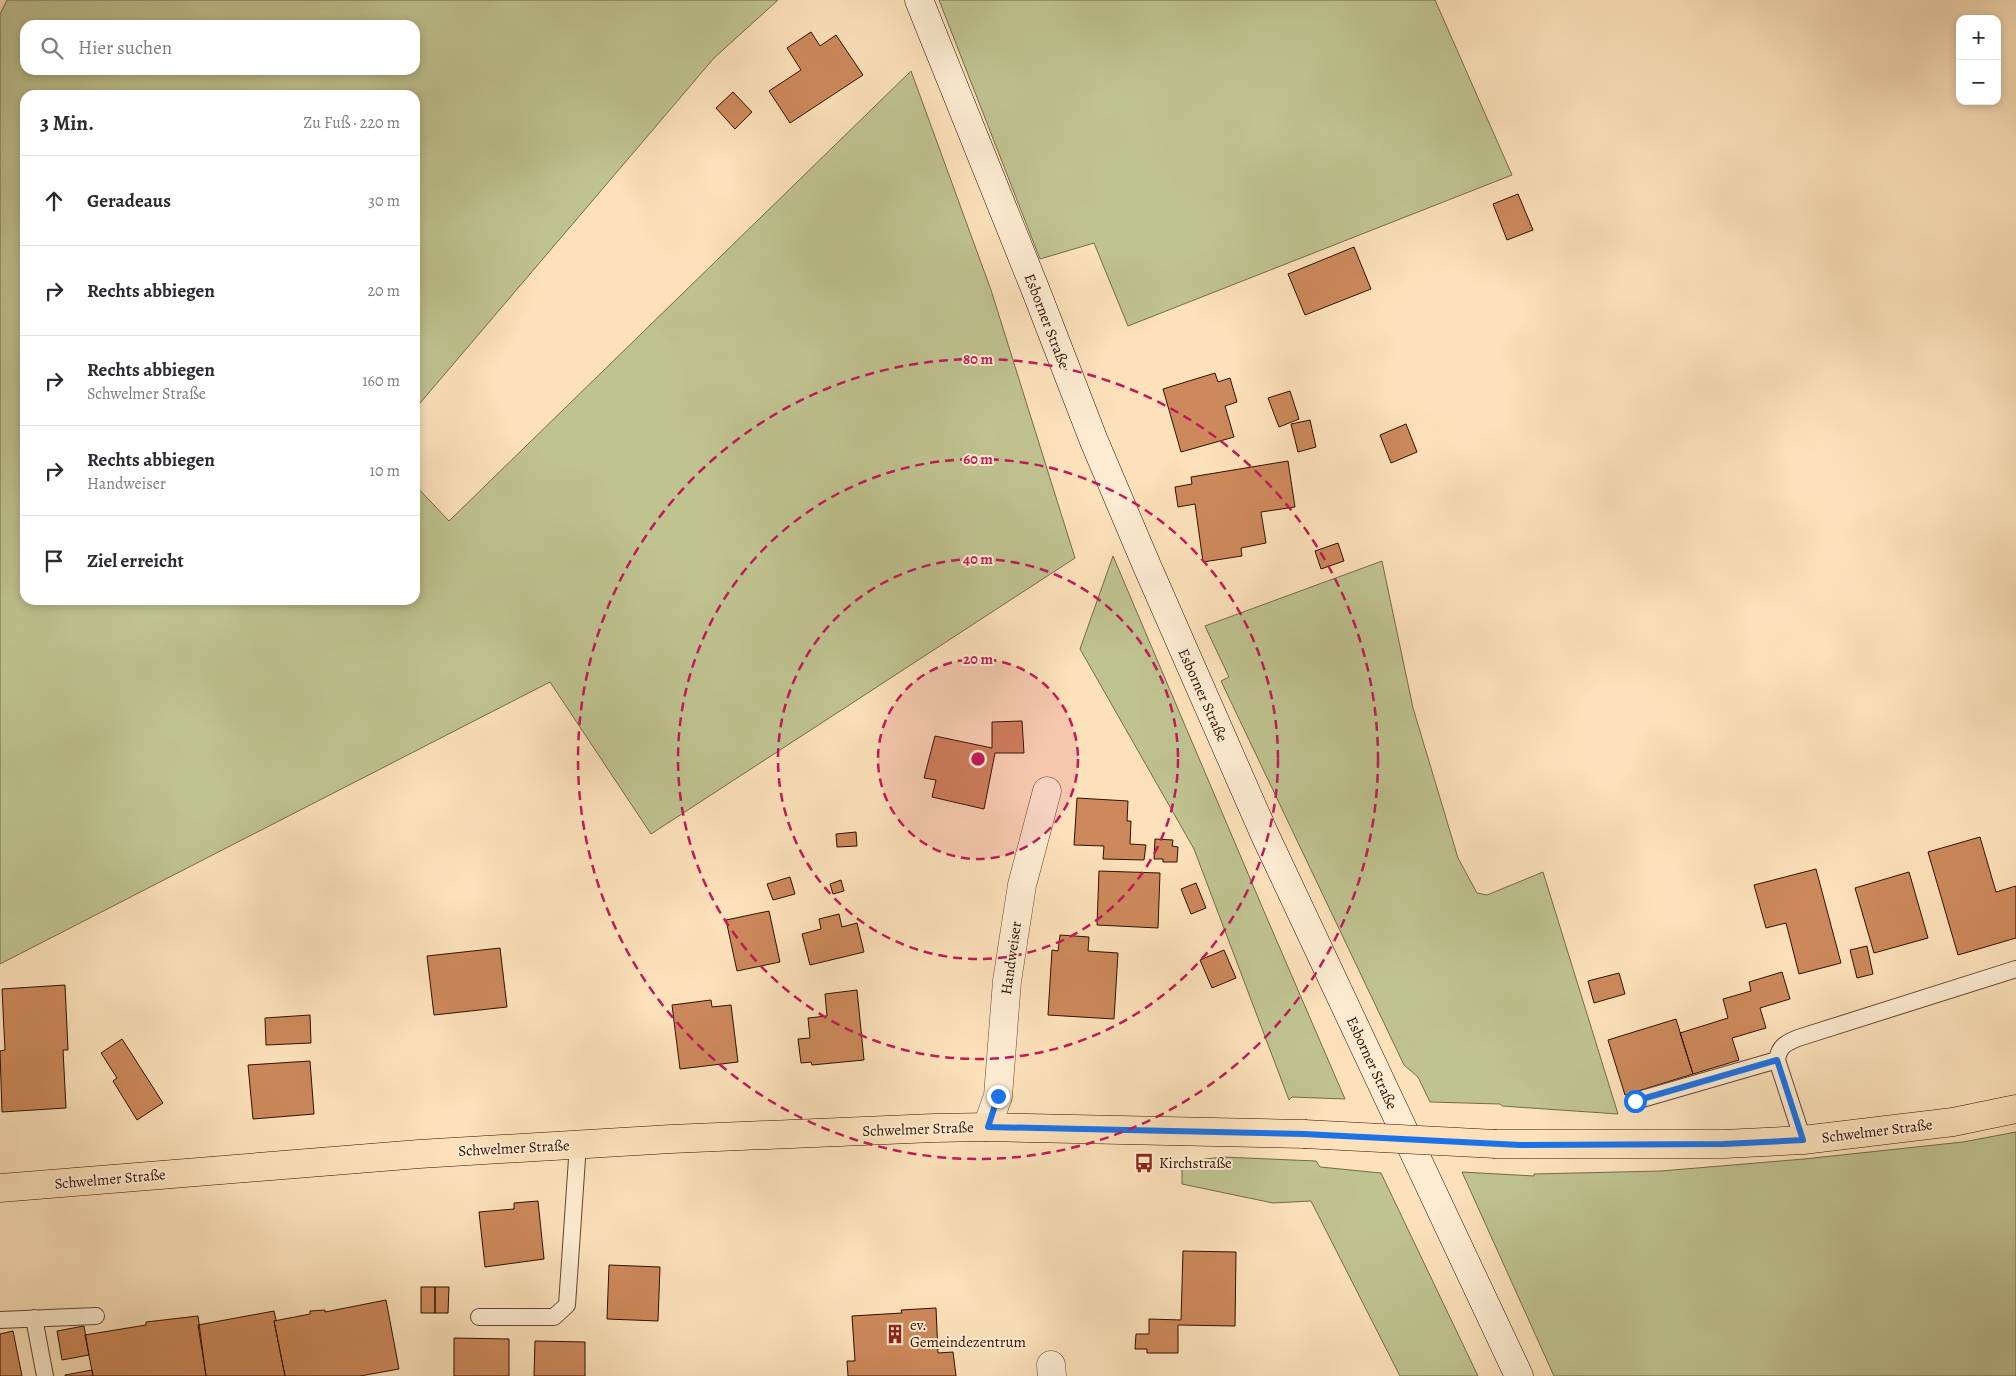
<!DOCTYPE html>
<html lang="de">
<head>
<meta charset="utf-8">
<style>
  :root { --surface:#fff; --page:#f7f7f7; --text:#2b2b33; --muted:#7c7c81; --line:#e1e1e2 }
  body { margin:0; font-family:Alegreya,serif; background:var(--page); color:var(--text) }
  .controls { position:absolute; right:15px; top:15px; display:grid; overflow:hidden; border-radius:10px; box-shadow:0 2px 8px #0003 }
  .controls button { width:45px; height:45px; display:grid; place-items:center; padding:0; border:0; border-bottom:1px solid var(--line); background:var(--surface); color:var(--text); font:25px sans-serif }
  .stop { position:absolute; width:15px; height:15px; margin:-11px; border:4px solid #1a73e8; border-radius:50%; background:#fff }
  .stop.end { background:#1a73e8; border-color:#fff; box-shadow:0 1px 5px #0008 }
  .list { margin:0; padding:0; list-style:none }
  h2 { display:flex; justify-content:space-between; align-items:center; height:65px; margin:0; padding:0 20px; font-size:21px }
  h2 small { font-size:16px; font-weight:400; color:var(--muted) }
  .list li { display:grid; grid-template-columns:32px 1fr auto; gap:15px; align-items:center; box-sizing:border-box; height:90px; padding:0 20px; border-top:1px solid var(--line) }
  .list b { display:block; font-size:19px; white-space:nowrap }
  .list p { margin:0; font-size:16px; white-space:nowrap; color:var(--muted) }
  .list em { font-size:16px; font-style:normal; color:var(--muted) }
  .icon { flex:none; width:28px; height:28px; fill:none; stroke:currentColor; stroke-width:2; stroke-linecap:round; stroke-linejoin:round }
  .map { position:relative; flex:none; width:2016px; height:1376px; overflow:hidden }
  .search { position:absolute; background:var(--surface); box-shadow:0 2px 8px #0003; left:20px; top:20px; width:400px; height:55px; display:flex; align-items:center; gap:12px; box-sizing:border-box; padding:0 18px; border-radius:15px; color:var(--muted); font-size:19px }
  .panel { position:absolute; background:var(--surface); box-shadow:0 2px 8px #0003; left:20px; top:90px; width:400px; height:515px; border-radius:15px }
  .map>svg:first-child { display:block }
  .green { fill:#bfc390; stroke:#766a49; fill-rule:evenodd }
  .building { fill:#cd895b; stroke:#2e1002 }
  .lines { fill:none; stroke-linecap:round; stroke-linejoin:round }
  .lane-casing { stroke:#624430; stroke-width:18 }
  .street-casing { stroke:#624430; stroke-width:29 }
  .secondary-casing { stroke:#2e1002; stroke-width:29 }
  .primary-casing { stroke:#2e1002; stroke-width:29 }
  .lane { stroke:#fdecd2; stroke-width:16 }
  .street { stroke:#fdecd2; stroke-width:28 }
  .secondary { stroke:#fdecd2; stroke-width:28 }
  .primary { stroke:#fce1ba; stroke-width:28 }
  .primary-bridge-casing { stroke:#2e1002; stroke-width:29; stroke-linecap:butt }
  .primary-bridge { stroke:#fce1ba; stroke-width:28 }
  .route { stroke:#1a73e8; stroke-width:6 }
  .ring { fill:none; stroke:#c2185b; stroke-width:2.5; stroke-dasharray:9 6 }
  .labels { text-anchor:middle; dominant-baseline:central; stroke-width:4; stroke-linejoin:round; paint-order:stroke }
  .street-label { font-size:15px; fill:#2e1002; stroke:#fdecd2 }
  .poi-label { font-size:15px; fill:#2e1002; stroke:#fdecd2; text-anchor:start }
  .centre { fill:#c2185b; stroke:#fdecd2; stroke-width:2.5 }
  .ring-label { font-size:15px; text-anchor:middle; font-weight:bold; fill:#c2185b; stroke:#fdecd2; stroke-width:4; stroke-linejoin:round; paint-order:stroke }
</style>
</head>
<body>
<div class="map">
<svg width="2016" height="1376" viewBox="0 0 2016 1376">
  <rect width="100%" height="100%" fill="#fce1ba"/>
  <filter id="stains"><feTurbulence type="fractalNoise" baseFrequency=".004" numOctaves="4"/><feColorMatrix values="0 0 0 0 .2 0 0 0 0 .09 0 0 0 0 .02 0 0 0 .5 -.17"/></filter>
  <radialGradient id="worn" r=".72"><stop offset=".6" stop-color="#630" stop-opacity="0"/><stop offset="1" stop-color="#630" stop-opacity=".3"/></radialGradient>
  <!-- green -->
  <path class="green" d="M 7,0 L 778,0 L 714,58 L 415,409 L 415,95 L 25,95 L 25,600 L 415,600 L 415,485 L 449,521 L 911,71 L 991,290 L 1075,558 L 651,834 L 550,682 L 0,964 L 0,14 ZM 25,25 L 415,25 L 415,70 L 25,70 Z
    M 939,0 L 1435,0 L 1512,175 L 1128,326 L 1094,243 L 1040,259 Z
    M 1113,556 L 1266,916 L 1345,1099 L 1292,1097 L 1289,1100 L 1194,849 L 1080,649 Z
    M 1382,561 L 1413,708 L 1458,858 L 1477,893 L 1487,895 L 1543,872 L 1618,1114 L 1502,1106 L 1500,1104 L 1430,1102 L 1418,1077 L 1404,1065 L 1221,681 L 1229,677 L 1205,626 Z
    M 2016,1132 L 2016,1376 L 1554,1376 L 1462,1172 L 1534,1176 L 1534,1174 L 1661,1171 L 1804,1159 L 1963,1142 Z
    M 1222,1157 L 1316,1161 L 1320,1167 L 1381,1173 L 1478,1376 L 1400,1376 L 1311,1201 L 1273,1203 L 1182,1184 L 1182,1162 Z"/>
  <!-- building -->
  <path class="building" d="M 811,32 L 820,46 L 836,35 L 863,75 L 790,123 L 769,91 L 801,70 L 787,48 Z
    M 733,92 L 752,112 L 735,129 L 716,108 Z
    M 1518,194 L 1533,230 L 1507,240 L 1493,204 Z
    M 1354,247 L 1371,289 L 1305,315 L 1288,274 Z
    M 1215,373 L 1218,382 L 1230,378 L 1237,402 L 1225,406 L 1234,437 L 1181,452 L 1163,389 Z
    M 1290,391 L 1299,419 L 1279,427 L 1268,398 Z
    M 1310,420 L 1316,447 L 1298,452 L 1291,424 Z
    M 1406,424 L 1417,452 L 1391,463 L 1380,435 Z
    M 1288,461 L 1295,507 L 1261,512 L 1266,543 L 1241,548 L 1242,556 L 1203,562 L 1195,504 L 1178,507 L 1175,487 L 1192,484 L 1191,477 Z
    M 1338,543 L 1344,561 L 1321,569 L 1315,551 Z
    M 1022,721 L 1024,753 L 995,753 L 984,809 L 932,797 L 936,780 L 924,778 L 935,736 L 992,748 L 992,722 Z
    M 1077,798 L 1128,801 L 1127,821 L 1131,821 L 1130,844 L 1146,845 L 1144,860 L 1103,859 L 1104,846 L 1074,845 Z
    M 856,832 L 857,846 L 837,847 L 836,834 Z
    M 1980,837 L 1996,892 L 2016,886 L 2016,938 L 1958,955 L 1928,852 Z
    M 1155,839 L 1173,840 L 1172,846 L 1178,847 L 1177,862 L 1163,862 L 1163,859 L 1154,859 Z
    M 1816,869 L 1841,963 L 1799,974 L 1786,923 L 1766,928 L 1754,885 Z
    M 1099,871 L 1160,873 L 1158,928 L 1097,925 Z
    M 1909,872 L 1928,938 L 1874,953 L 1855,888 Z
    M 790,877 L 795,894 L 773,900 L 767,884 Z
    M 841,880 L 844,891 L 833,894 L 830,884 Z
    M 1196,883 L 1206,908 L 1191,914 L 1181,889 Z
    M 769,911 L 780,962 L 737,971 L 726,920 Z
    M 839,914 L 842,927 L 857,923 L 864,952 L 810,965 L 802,934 L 821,929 L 819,919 Z
    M 1060,935 L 1089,937 L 1088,951 L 1118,953 L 1114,1019 L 1048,1015 L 1052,950 L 1058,951 Z
    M 1867,946 L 1873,974 L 1857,978 L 1850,950 Z
    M 500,948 L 507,1007 L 434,1015 L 427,956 Z
    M 1224,950 L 1236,978 L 1212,988 L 1200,960 Z
    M 1782,972 L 1790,999 L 1760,1008 L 1766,1028 L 1732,1038 L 1739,1060 L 1693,1074 L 1680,1033 L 1728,1018 L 1723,999 L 1751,991 L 1749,982 Z
    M 1619,973 L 1625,994 L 1594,1003 L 1588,981 Z
    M 65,985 L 68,1050 L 63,1050 L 66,1108 L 2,1112 L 0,1051 L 5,1050 L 2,989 Z
    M 857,990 L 864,1060 L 812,1065 L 811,1062 L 801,1063 L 798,1039 L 810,1038 L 808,1018 L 827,1016 L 825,994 Z
    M 711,1000 L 712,1007 L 731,1005 L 738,1062 L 680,1069 L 672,1005 Z
    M 310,1015 L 311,1043 L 266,1045 L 265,1018 Z
    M 1676,1019 L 1693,1074 L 1625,1095 L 1608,1040 Z
    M 122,1039 L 163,1103 L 137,1120 L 113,1081 L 117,1078 L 101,1053 Z
    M 310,1061 L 314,1114 L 253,1119 L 248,1065 Z
    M 538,1201 L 544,1259 L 485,1267 L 479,1212 L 514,1209 L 514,1203 Z
    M 1183,1251 L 1236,1252 L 1235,1326 L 1178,1325 L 1178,1353 L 1147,1353 L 1147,1349 L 1135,1349 L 1136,1334 L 1149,1334 L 1149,1319 L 1181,1320 Z
    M 609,1265 L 660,1267 L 658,1321 L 607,1319 Z
    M 421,1287 L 435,1287 L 435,1313 L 421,1313 Z
    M 435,1287 L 449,1287 L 448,1313 L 435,1313 Z
    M 386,1300 L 399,1369 L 360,1376 L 285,1376 L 274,1321 L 310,1314 L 310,1311 L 325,1310 L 325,1312 Z
    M 936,1308 L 938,1353 L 953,1352 L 956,1376 L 848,1376 L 847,1361 L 855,1361 L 852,1316 L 902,1313 L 901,1310 Z
    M 274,1311 L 276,1320 L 274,1321 L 285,1376 L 206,1376 L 198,1325 Z
    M 198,1316 L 206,1376 L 93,1376 L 85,1335 L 146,1325 L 146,1322 Z
    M 84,1326 L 89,1355 L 62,1360 L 57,1331 Z
    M 13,1331 L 22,1376 L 0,1376 L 0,1334 Z
    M 454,1338 L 509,1339 L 509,1376 L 454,1376 Z
    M 535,1341 L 585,1342 L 585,1376 L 534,1376 Z
    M 92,1370 L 93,1376 L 65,1376 L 65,1375 Z"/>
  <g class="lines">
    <defs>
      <path id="lane" d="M 1635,1101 L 1777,1060
        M 1803,1140 L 1777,1060 C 1779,1046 1786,1043 1798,1038 L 2016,969
        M 479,1317 L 554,1317 L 567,1305 L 578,1144
        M 34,1318 L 45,1376
        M 0,1320 L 96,1316"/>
      <path id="street" d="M 987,1127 L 998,1096 L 1007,981 L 1022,885 L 1047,791
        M 1051,1365 L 1052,1376"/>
      <path id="secondary" d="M 919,0 L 1036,291 L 1094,441 L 1147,566 L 1264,833 L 1519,1376"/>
      <path id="primary" d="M 1496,1144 L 1724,1144 L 1803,1140 L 1953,1122 L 2016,1109
        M 0,1188 L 419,1154 L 671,1139 L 934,1128 L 987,1127 L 1304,1134"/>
    </defs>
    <!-- lane casing -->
    <use href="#lane" class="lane-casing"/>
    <!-- street casing -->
    <use href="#street" class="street-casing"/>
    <!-- secondary casing -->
    <use href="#secondary" class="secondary-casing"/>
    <!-- primary casing -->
    <use href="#primary" class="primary-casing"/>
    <!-- lane -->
    <use href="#lane" class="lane"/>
    <!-- street -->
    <use href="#street" class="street"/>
    <!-- secondary -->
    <use href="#secondary" class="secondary"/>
    <!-- primary -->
    <use href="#primary" class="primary"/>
    <defs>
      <path id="primary-bridge" d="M 1304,1134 L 1496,1144"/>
    </defs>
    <!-- primary-bridge casing -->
    <use href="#primary-bridge" class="primary-bridge-casing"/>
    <!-- primary-bridge -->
    <use href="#primary-bridge" class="primary-bridge"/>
  </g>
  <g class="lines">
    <!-- route -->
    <path class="route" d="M 998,1096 L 988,1127 L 1304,1134 L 1520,1145 L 1724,1144 L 1803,1140 L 1777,1060 L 1635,1101"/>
  </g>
  <!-- distance rings -->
  <circle cx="978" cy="759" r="100" fill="#c2185b" fill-opacity=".12"/>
  <g class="ring">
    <circle cx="978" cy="759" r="100"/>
    <circle cx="978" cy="759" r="200"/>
    <circle cx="978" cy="759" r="300"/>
    <circle cx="978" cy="759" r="400"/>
  </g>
  <!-- icons -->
  <defs>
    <symbol id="bus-bare" viewBox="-9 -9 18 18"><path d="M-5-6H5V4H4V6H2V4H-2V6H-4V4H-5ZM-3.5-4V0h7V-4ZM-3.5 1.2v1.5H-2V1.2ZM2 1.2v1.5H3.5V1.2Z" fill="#8f2418" stroke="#fdecd2" stroke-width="2.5" paint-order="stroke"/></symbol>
    <symbol id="building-bare" viewBox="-9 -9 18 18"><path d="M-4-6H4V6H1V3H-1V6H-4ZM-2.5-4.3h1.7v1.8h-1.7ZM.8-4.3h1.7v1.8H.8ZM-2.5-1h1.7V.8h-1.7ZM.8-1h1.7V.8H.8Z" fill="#8f2418" stroke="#fdecd2" stroke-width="2.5" paint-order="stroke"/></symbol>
  </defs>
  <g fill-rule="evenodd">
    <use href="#bus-bare" x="1130" y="1149" width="28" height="28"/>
    <use href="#building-bare" x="881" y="1320" width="28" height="28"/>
  </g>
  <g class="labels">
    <!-- street labels -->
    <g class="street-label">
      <text transform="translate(1047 321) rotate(69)">Esborner Straße</text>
      <text transform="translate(1203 695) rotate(66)">Esborner Straße</text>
      <text transform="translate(1011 958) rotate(-82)">Handweiser</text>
      <text transform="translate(1372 1063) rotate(65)">Esborner Straße</text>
      <text transform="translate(918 1129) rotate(-2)">Schwelmer Straße</text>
      <text transform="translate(1877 1131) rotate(-7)">Schwelmer Straße</text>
      <text transform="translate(514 1148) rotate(-3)">Schwelmer Straße</text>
      <text transform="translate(110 1179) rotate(-5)">Schwelmer Straße</text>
    </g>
    <!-- poi labels -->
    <g class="poi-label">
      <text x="1159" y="1163">Kirchstraße</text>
      <text x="910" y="1325">ev.<tspan x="910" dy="17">Gemeindezentrum</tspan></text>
    </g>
  </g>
  <circle cx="978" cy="759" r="8" class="centre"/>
  <g class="ring-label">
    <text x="978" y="364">80 m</text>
    <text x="978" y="464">60 m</text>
    <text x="978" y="564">40 m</text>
    <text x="978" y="664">20 m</text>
  </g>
  <rect width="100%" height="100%" filter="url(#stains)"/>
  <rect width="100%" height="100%" fill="url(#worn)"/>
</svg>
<div class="controls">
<button>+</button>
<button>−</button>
</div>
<div class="stop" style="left:1635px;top:1101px"></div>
<div class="stop end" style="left:998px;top:1096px"></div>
<div class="search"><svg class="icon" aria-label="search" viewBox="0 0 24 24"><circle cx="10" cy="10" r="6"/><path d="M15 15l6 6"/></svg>Hier suchen</div>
<section class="panel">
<h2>3 Min.<small>Zu Fuß · 220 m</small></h2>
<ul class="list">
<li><svg class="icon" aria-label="ahead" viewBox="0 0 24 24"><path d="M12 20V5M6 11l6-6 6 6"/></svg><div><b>Geradeaus</b></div><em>30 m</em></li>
<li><svg class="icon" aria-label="right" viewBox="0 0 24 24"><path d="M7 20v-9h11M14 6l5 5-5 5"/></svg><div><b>Rechts abbiegen</b></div><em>20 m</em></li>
<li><svg class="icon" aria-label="right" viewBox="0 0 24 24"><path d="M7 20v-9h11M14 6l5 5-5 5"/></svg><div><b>Rechts abbiegen</b><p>Schwelmer Straße</p></div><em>160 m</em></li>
<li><svg class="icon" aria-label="right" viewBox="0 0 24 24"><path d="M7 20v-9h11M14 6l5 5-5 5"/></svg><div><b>Rechts abbiegen</b><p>Handweiser</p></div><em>10 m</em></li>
<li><svg class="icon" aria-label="arrive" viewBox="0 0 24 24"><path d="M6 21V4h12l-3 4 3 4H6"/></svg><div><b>Ziel erreicht</b></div></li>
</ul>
</section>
</div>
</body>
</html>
